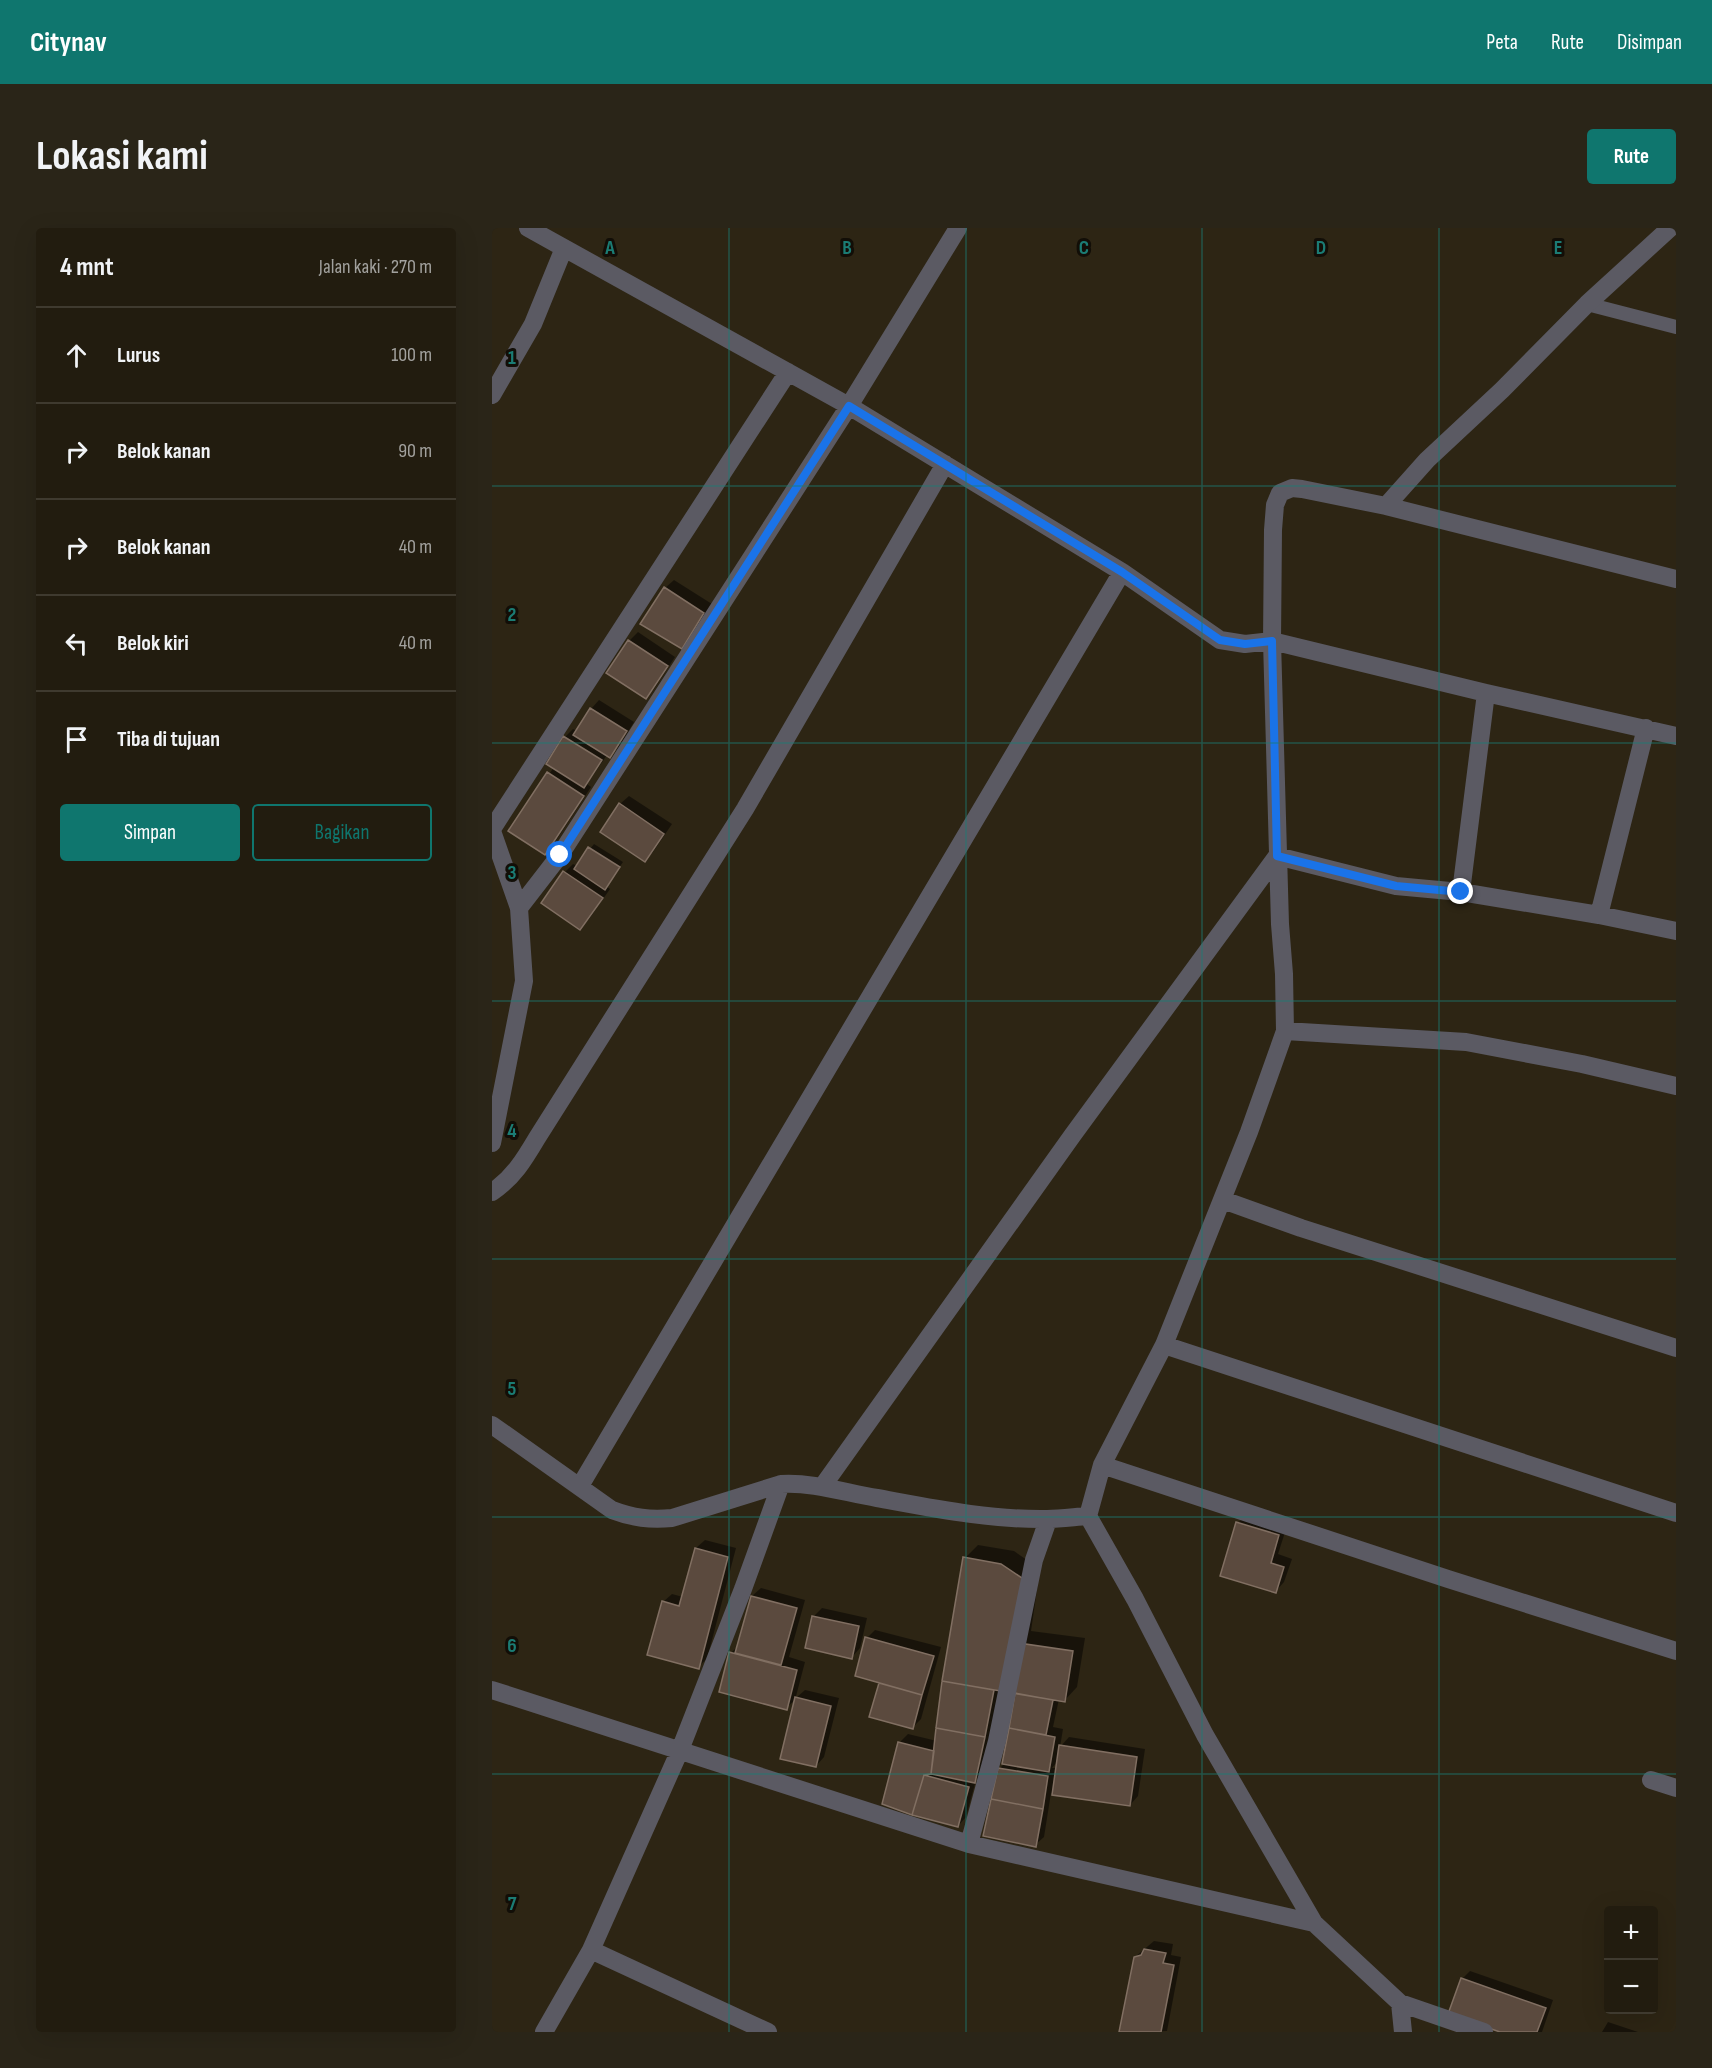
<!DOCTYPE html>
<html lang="id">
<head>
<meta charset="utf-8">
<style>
  :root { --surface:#221c0f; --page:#2a2518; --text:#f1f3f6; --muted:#a2a19e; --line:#3f3a2f; --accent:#0f766e }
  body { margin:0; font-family:"Sofia Sans Condensed",sans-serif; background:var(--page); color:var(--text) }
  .controls { position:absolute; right:18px; bottom:18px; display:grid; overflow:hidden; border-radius:6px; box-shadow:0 6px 24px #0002 }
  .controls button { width:54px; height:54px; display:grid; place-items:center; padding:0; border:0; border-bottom:2px solid var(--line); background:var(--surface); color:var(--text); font:30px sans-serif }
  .stop { position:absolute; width:18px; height:18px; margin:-14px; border:4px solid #1a73e8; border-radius:50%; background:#fff }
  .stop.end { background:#1a73e8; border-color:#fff; box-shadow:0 2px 6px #0008 }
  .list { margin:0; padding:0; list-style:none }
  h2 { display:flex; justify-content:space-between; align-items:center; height:78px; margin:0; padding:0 24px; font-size:26px }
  h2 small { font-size:20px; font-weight:400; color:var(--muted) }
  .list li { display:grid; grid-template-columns:39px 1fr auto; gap:18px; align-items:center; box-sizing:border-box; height:96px; padding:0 24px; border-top:2px solid var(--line) }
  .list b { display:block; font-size:22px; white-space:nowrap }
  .list em { font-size:20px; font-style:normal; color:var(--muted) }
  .actions { display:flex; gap:12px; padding:18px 24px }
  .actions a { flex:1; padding:14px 0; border:2px solid var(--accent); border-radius:6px; text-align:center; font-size:21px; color:var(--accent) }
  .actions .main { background:var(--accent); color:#fff }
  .icon { flex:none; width:33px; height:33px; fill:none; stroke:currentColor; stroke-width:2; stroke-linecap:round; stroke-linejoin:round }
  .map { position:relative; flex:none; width:1184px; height:1804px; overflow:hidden; border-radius:6px }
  header { display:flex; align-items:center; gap:36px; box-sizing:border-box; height:84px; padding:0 30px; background:var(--accent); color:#fff }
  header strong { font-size:28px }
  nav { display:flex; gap:33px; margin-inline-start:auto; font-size:21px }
  .intro { display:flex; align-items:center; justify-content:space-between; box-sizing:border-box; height:144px; padding:0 36px }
  h1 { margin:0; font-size:42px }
  .button { padding:15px 27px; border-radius:6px; background:var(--accent); color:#fff; font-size:21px; font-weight:700 }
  main { display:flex; gap:36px; padding:0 36px }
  aside { flex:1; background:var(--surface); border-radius:6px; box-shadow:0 6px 24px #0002 }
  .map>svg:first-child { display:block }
  .shadow { fill:#0007; fill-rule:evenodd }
  .building { fill:#5b4a3e; stroke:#816f62; stroke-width:1.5 }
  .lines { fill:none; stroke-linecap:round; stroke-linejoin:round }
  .lane { stroke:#5b5a63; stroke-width:14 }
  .street { stroke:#5b5a63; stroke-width:18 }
  .route { stroke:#1a73e8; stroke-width:8 }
  .grid { fill:none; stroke:#1b7c74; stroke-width:1.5; stroke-opacity:0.55 }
  .grid-label { font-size:20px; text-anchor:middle; font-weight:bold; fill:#1b7c74; stroke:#120e07; stroke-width:6; stroke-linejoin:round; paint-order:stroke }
</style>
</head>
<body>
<header>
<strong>Citynav</strong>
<nav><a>Peta</a><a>Rute</a><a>Disimpan</a></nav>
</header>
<div class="intro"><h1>Lokasi kami</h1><a class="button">Rute</a></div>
<main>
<aside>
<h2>4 mnt<small>Jalan kaki · 270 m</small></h2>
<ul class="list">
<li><svg class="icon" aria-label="ahead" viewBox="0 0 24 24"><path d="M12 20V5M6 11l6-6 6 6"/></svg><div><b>Lurus</b></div><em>100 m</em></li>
<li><svg class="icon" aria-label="right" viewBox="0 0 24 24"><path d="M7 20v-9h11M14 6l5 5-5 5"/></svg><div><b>Belok kanan</b></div><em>90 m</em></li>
<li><svg class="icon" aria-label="right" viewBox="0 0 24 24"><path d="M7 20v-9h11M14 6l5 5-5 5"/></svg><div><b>Belok kanan</b></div><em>40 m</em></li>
<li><svg class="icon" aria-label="left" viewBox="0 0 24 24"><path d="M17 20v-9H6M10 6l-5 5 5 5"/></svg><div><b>Belok kiri</b></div><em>40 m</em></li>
<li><svg class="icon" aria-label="arrive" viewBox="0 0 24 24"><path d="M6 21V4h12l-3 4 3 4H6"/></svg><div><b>Tiba di tujuan</b></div></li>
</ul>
<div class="actions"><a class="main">Simpan</a><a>Bagikan</a></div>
</aside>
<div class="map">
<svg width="1184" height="1804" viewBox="0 0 1184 1804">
  <rect width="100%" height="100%" fill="#2d2514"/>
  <!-- shadow -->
  <path class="shadow" d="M 182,352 L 220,376 L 198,411 L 189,419 L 173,360 Z
    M 146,404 L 183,429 L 162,461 L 153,469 L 116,444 L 137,413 Z
    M 107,472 L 142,494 L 126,520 L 117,528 L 115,527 L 95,556 L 99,559 L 61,617 L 52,625 L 18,603 L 62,539 L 73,509 L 81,501 L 85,503 L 99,481 Z
    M 137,568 L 180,596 L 161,624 L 153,632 L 128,576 Z
    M 102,616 L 131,634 L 114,658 L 118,661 L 97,691 L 88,700 L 73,644 L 81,636 L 85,638 Z
    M 754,1287 L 795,1298 L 786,1326 L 800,1331 L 792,1354 L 784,1363 L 746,1295 Z
    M 213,1312 L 244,1320 L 215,1431 L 206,1439 L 171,1374 L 180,1366 L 191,1369 L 204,1320 Z
    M 486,1317 L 522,1323 L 548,1341 L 539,1403 L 593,1410 L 585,1459 L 573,1472 L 567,1471 L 561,1499 L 571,1501 L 568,1519 L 577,1509 L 653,1521 L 646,1568 L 638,1577 L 559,1565 L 552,1609 L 543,1617 L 507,1541 L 513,1535 L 512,1535 L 525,1464 L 492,1544 L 484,1552 L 474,1589 L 466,1598 L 392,1575 L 408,1514 L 416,1506 L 445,1513 L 451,1454 L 473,1330 ZM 566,1533 L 565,1540 L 560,1540 Z
    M 269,1360 L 313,1372 L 297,1429 L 313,1434 L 303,1472 L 294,1480 L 239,1425 L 247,1417 L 260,1368 Z
    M 330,1380 L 375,1390 L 368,1420 L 360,1429 L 321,1389 Z
    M 383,1402 L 449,1419 L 429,1491 L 420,1500 L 379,1488 L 389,1454 L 375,1410 Z
    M 313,1462 L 347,1470 L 332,1529 L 324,1538 L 304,1470 Z
    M 662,1713 L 681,1716 L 679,1727 L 689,1729 L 675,1803 L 629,1804 L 643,1729 Z
    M 978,1743 L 1061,1772 L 1050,1804 L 1013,1804 L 970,1751 Z
    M 1116,1794 L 1146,1804 L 1110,1804 Z"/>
  <!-- building -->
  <path class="building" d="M 172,359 L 212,385 L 190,421 L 148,396 Z
    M 136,412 L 176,438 L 154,471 L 114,445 Z
    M 98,480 L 135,503 L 118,530 L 81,507 Z
    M 71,508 L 110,532 L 92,560 L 54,536 Z
    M 55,544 L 92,568 L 53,627 L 16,603 Z
    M 127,575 L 172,606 L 153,634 L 108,604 Z
    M 96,619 L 128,639 L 113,662 L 82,641 Z
    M 71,643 L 111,670 L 88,702 L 49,675 Z
    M 744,1294 L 787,1307 L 779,1335 L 792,1339 L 784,1365 L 728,1348 Z
    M 203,1320 L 236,1329 L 207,1441 L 155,1427 L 170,1373 L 187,1378 Z
    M 471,1329 L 509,1336 L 536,1354 L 527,1415 L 581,1423 L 573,1474 L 450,1453 Z
    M 259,1368 L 305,1380 L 289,1437 L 243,1425 Z
    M 320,1388 L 367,1398 L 360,1431 L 313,1420 Z
    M 373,1409 L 442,1428 L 430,1467 L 363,1448 Z
    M 237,1424 L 305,1442 L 295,1482 L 227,1464 Z
    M 450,1453 L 502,1462 L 493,1509 L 444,1500 Z
    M 387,1455 L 430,1467 L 421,1501 L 377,1489 Z
    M 523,1465 L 561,1472 L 554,1507 L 517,1500 Z
    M 303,1469 L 339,1478 L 324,1539 L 288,1531 Z
    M 444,1500 L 493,1509 L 483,1555 L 439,1546 Z
    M 517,1500 L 563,1509 L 557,1544 L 510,1536 Z
    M 406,1514 L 442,1523 L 439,1546 L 432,1547 L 420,1587 L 390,1576 Z
    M 567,1517 L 645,1529 L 638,1578 L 560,1567 Z
    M 506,1540 L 556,1548 L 551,1581 L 499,1571 Z
    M 432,1547 L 477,1559 L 466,1599 L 420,1587 Z
    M 499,1571 L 551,1581 L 544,1619 L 491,1608 Z
    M 652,1721 L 674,1725 L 671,1735 L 682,1737 L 669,1804 L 627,1804 L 642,1729 L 649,1727 Z
    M 969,1750 L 1054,1780 L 1045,1804 L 1008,1804 L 956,1786 Z"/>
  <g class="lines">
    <!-- lane -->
    <path class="lane" d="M 1095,76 L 1184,99"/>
    <!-- street -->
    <path class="street" d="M 36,0 L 357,178 L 630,344 L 728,412 L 753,416 L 780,413 L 994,465 L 1184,508
      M 0,167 L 41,96 L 72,20
      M 894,278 L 1184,351
      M 0,601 L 296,144
      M 0,603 L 27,680 L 32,753 L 0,915
      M 969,664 L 994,465
      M 27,680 L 68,627 L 357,178 L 466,0
      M 1107,687 L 1154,500
      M 793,803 L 974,814 L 1090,836 L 1184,858
      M 0,964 C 21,950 32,932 45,910 L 253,581 L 453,236
      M 731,972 L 809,1000 L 1184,1120
      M 672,1117 L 1184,1285
      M 0,1197 L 120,1282 C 141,1290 158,1292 180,1290 L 289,1256 C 321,1254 354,1265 385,1270 C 440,1280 498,1292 555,1291 C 568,1291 582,1289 596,1288 L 610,1237 L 672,1117 L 757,904 L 793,803 L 792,746 L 788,696 L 780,413 L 781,302 L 783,277 L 788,265 L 800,260 L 810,261 L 894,278 L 935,232 L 1010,162 L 1095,76 L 1178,0
      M 610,1237 L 956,1351 L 1184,1423
      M 88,1258 L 630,344
      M 330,1259 L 580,908 L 785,628 L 904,658 L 969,664 L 1107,687 L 1184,703
      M 596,1288 L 643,1371 L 713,1507 L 822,1695 L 908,1775 L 992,1804
      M 0,1462 L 477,1616 L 822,1695
      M 1159,1552 L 1184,1560
      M 477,1616 L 505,1513 L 542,1332 L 556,1292
      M 99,1722 L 276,1804
      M 908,1775 L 911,1804
      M 52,1804 L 99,1722 L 188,1522 L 251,1361 L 289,1256"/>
  </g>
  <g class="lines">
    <!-- route -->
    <path class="route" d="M 68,627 L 357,178 L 630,344 L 728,412 L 753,416 L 780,413 L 785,628 L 904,658 L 969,664"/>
  </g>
  <!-- grid -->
  <path class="grid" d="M 237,0 L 237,1804M 474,0 L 474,1804M 710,0 L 710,1804M 947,0 L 947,1804M 0,258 L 1184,258M 0,515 L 1184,515M 0,773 L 1184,773M 0,1031 L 1184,1031M 0,1289 L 1184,1289M 0,1546 L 1184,1546"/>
  <g class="grid-label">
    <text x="118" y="26">A</text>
    <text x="355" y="26">B</text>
    <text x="592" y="26">C</text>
    <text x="829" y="26">D</text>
    <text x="1066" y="26">E</text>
    <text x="20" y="136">1</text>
    <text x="20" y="393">2</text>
    <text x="20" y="651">3</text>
    <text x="20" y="909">4</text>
    <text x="20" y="1167">5</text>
    <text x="20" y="1424">6</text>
    <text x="20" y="1682">7</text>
  </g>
</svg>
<div class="controls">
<button>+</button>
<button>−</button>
</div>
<div class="stop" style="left:68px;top:627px"></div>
<div class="stop end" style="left:969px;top:664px"></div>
</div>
</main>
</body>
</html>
